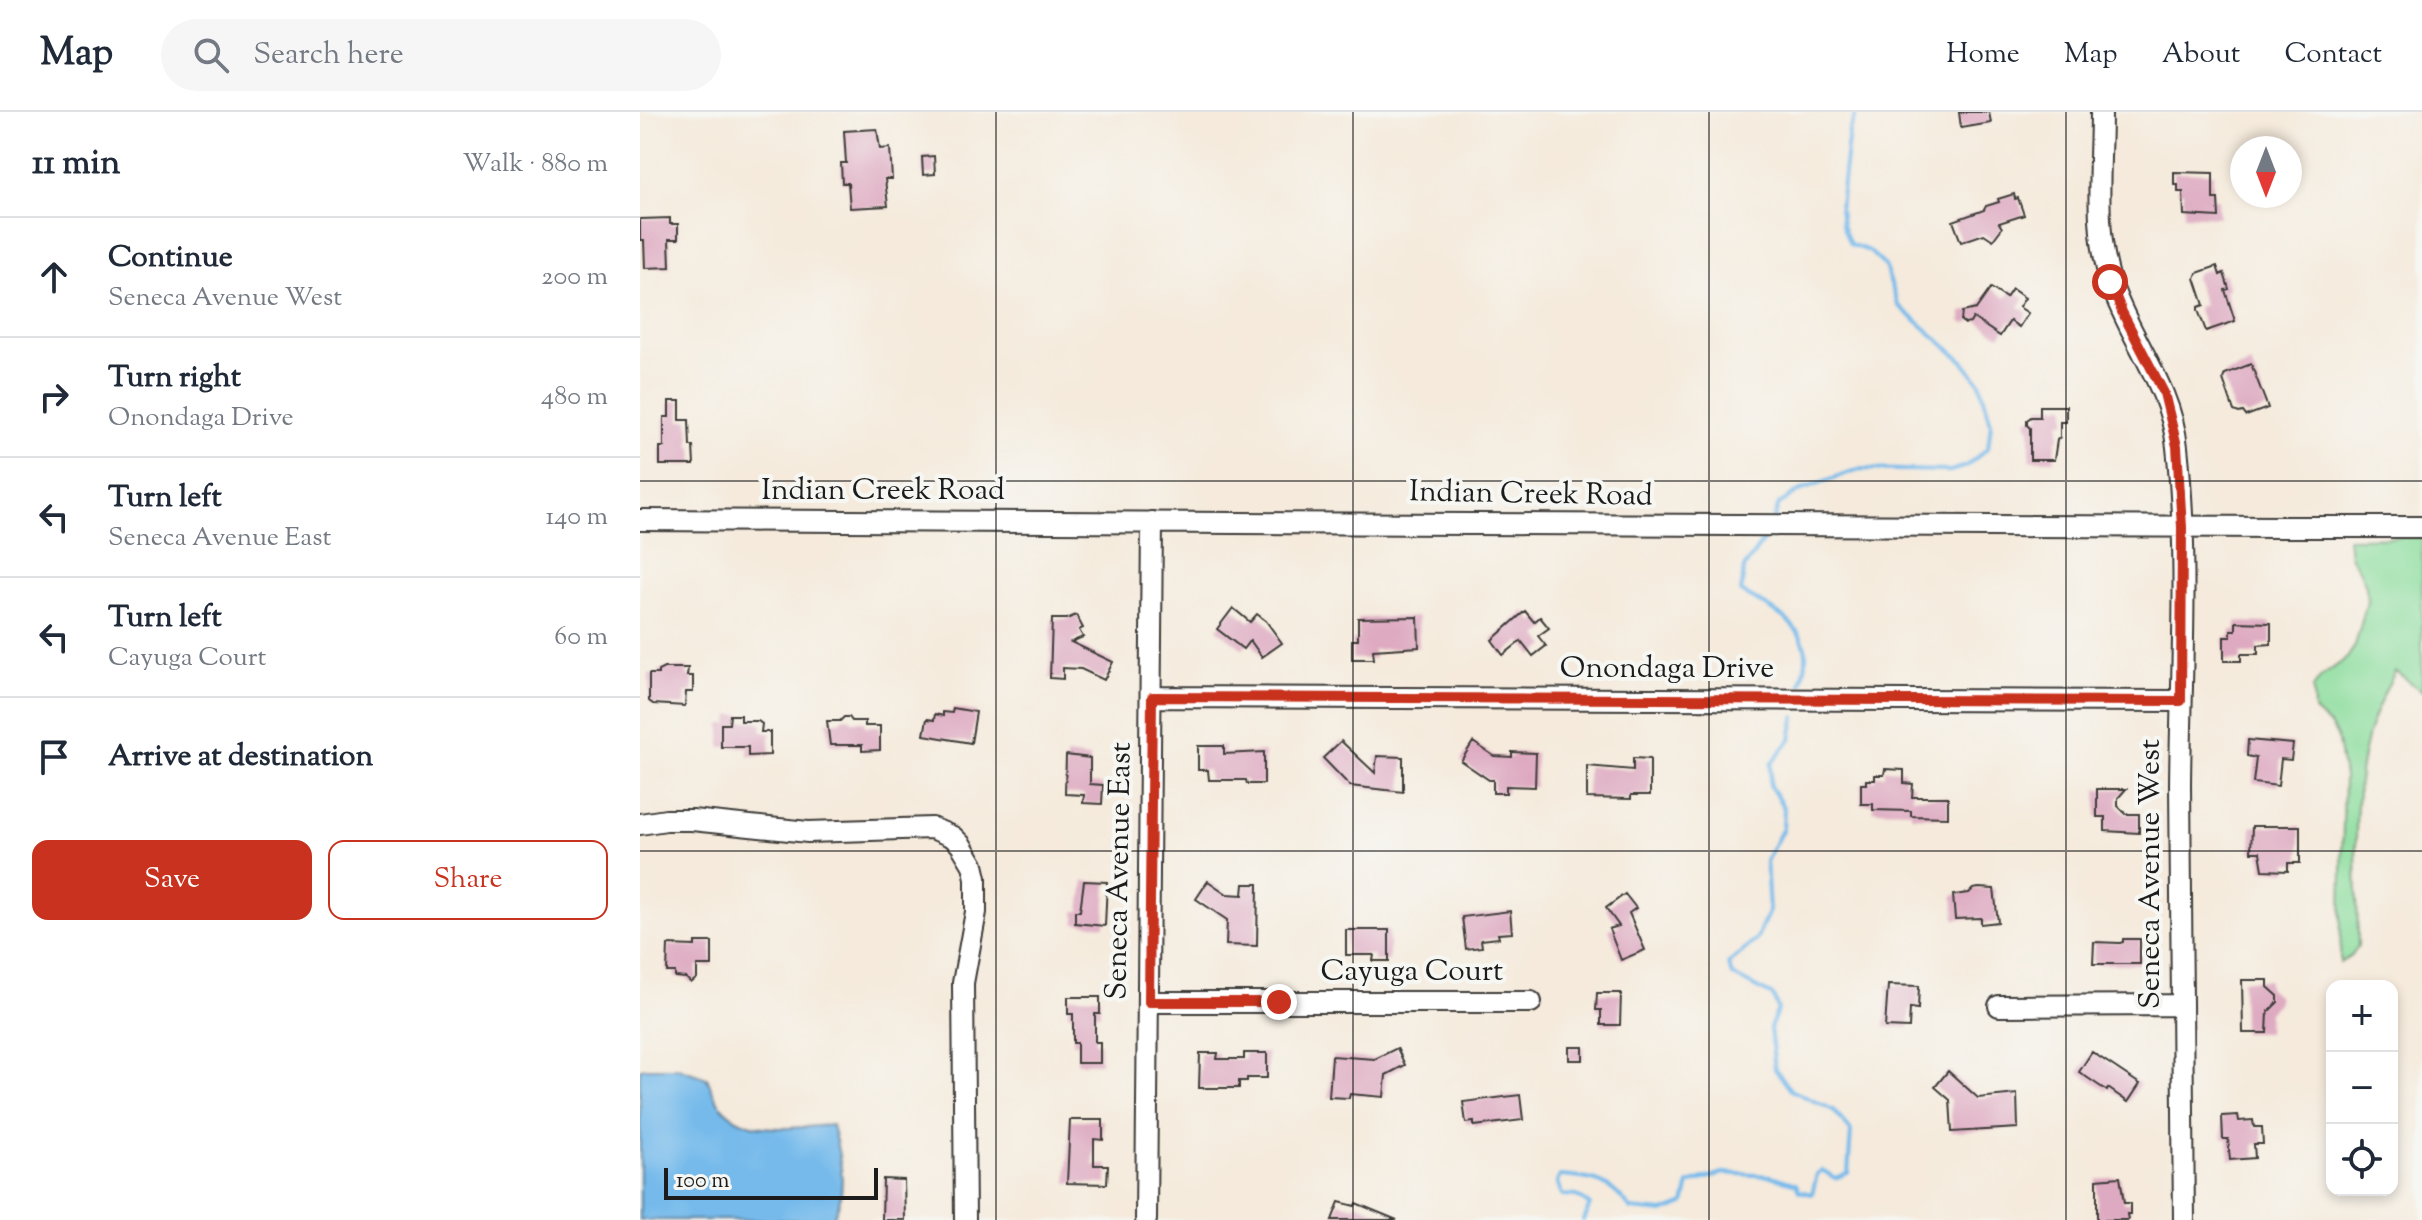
<!DOCTYPE html>
<html lang="en">
<head>
<meta charset="utf-8">
<style>
  :root { --surface:#fff; --page:#f6f6f7; --text:#1f2937; --muted:#747a83; --line:#e0e1e3; --accent:#c8321e }
  body { margin:0; font-family:"Sorts Mill Goudy",serif; background:var(--page); color:var(--text) }
  .controls { position:absolute; right:24px; bottom:24px; display:grid; overflow:hidden; border-radius:16px; box-shadow:0 4px 12px #0003 }
  .controls button { width:72px; height:72px; display:grid; place-items:center; padding:0; border:0; border-bottom:2px solid var(--line); background:var(--surface); color:var(--text); font:40px sans-serif }
  .compass { position:absolute; left:1590px; top:24px; width:72px; height:72px; border-radius:50%; background:var(--surface); box-shadow:0 4px 12px #0003; rotate:180deg }
  .scale { position:absolute; left:24px; bottom:20px; width:214px; box-sizing:border-box; padding-left:8px; border:4px solid #1c1c1c; border-top:0; font-size:22px; line-height:28px; white-space:nowrap; color:#1c1c1c; -webkit-text-stroke:6px #f6f6f2; paint-order:stroke }
  .stop { position:absolute; width:24px; height:24px; margin:-18px; border:6px solid #c8321e; border-radius:50%; background:#fff }
  .stop.end { background:#c8321e; border-color:#fff; box-shadow:0 2px 8px #0008 }
  .list { margin:0; padding:0; list-style:none }
  h2 { display:flex; justify-content:space-between; align-items:center; height:104px; margin:0; padding:0 32px; font-size:34px }
  h2 small { font-size:26px; font-weight:400; color:var(--muted) }
  .list li { display:grid; grid-template-columns:52px 1fr auto; gap:24px; align-items:center; box-sizing:border-box; height:120px; padding:0 32px; border-top:2px solid var(--line) }
  .list b { display:block; font-size:30px; white-space:nowrap }
  .list p { margin:0; font-size:26px; white-space:nowrap; color:var(--muted) }
  .list em { font-size:26px; font-style:normal; color:var(--muted) }
  .actions { display:flex; gap:16px; padding:24px 32px }
  .actions a { flex:1; padding:18px 0; border:2px solid var(--accent); border-radius:16px; text-align:center; font-size:28px; color:var(--accent) }
  .actions .main { background:var(--accent); color:#fff }
  .icon { flex:none; width:44px; height:44px; fill:none; stroke:currentColor; stroke-width:2; stroke-linecap:round; stroke-linejoin:round }
  .map { position:relative; flex:none; width:1782px; height:1108px; overflow:hidden }
  header { display:flex; align-items:center; gap:48px; box-sizing:border-box; height:112px; padding:0 40px; background:var(--surface); border-bottom:2px solid var(--line) }
  header strong { font-size:38px }
  nav { display:flex; gap:44px; margin-inline-start:auto; font-size:28px }
  .search { width:560px; height:72px; background:var(--page); display:flex; align-items:center; gap:20px; box-sizing:border-box; padding:0 28px; border-radius:44px; color:var(--muted); font-size:30px }
  main { display:flex }
  aside { flex:1; background:var(--surface) }
  .map>svg:first-child { display:block }
  .green { fill:#8cdd9d; stroke:#547c5c; stroke-width:2 }
  .water { fill:#74baeb; stroke:#486b84; stroke-width:2 }
  .lines { fill:none; stroke-linecap:round; stroke-linejoin:round }
  .stream { stroke:#74baeb; stroke-width:4 }
  .building { fill:#deaac1 }
  .minor-casing { stroke:#3d3b39; stroke-width:24 }
  .minor { stroke:#fff; stroke-width:20 }
  .route { stroke:#c8321e; stroke-width:10 }
  .grid { fill:none; stroke:#1c1c1c; stroke-width:2; stroke-opacity:0.55 }
  .labels { text-anchor:middle; dominant-baseline:central; stroke-width:8; stroke-linejoin:round; paint-order:stroke }
  .street-label { font-size:30px; fill:#1c1c1c; stroke:#f6f6f2 }
</style>
</head>
<body>
<header>
<strong>Map</strong>
<div class="search"><svg class="icon" aria-label="search" viewBox="0 0 24 24"><circle cx="10" cy="10" r="6"/><path d="M15 15l6 6"/></svg>Search here</div>
<nav><a>Home</a><a>Map</a><a>About</a><a>Contact</a></nav>
</header>
<main>
<aside>
<h2>11 min<small>Walk · 880 m</small></h2>
<ul class="list">
<li><svg class="icon" aria-label="ahead" viewBox="0 0 24 24"><path d="M12 20V5M6 11l6-6 6 6"/></svg><div><b>Continue</b><p>Seneca Avenue West</p></div><em>200 m</em></li>
<li><svg class="icon" aria-label="right" viewBox="0 0 24 24"><path d="M7 20v-9h11M14 6l5 5-5 5"/></svg><div><b>Turn right</b><p>Onondaga Drive</p></div><em>480 m</em></li>
<li><svg class="icon" aria-label="left" viewBox="0 0 24 24"><path d="M17 20v-9H6M10 6l-5 5 5 5"/></svg><div><b>Turn left</b><p>Seneca Avenue East</p></div><em>140 m</em></li>
<li><svg class="icon" aria-label="left" viewBox="0 0 24 24"><path d="M17 20v-9H6M10 6l-5 5 5 5"/></svg><div><b>Turn left</b><p>Cayuga Court</p></div><em>60 m</em></li>
<li><svg class="icon" aria-label="arrive" viewBox="0 0 24 24"><path d="M6 21V4h12l-3 4 3 4H6"/></svg><div><b>Arrive at destination</b></div></li>
</ul>
<div class="actions"><a class="main">Save</a><a>Share</a></div>
</aside>
<div class="map">
<svg width="1782" height="1108" viewBox="0 0 1782 1108">
  <rect width="100%" height="100%" fill="#f6f6f2"/>
  <filter id="ink" filterUnits="userSpaceOnUse"><feTurbulence type="fractalNoise" baseFrequency=".0125" numOctaves="2"/><feDisplacementMap in="SourceGraphic" scale="16" xChannelSelector="R" yChannelSelector="G"/><feConvolveMatrix kernelMatrix="1 2 1 2 8 2 1 2 1" color-interpolation-filters="sRGB"/></filter>
  <filter id="wash" filterUnits="userSpaceOnUse"><feTurbulence type="fractalNoise" baseFrequency=".006" numOctaves="4" result="noise"/><feDisplacementMap in="SourceGraphic" scale="32" xChannelSelector="R" yChannelSelector="G"/><feGaussianBlur stdDeviation="1.8" result="paint"/><feColorMatrix in="noise" values="0 0 0 0 0 0 0 0 0 0 0 0 0 0 0 0 0 1.4 0 .05"/><feComposite in="paint" operator="in"/></filter>
  <g filter="url(#wash)">
    <rect width="100%" height="100%" fill="#f5eadb"/>
    <!-- green -->
    <path class="green" d="M 1782,425 L 1782,579 L 1755,559 C 1747,576 1738,593 1732,610 C 1708,677 1718,763 1718,834 L 1711,844 L 1700,851 L 1704,665 L 1697,624 L 1690,613 L 1674,599 L 1673,576 L 1681,565 L 1707,546 L 1715,534 L 1727,490 L 1726,474 L 1719,457 L 1710,444 L 1708,426 Z"/>
    <!-- water -->
    <path class="water" d="M 3,956 L 38,956 L 67,966 C 71,975 75,988 82,995 C 108,1025 157,1015 192,1013 C 200,1044 210,1080 191,1108 L 0,1108 L 0,957 Z"/>
    <g class="lines">
      <!-- stream -->
      <path class="stream" d="M 1134,407 L 1139,392 L 1165,376 L 1219,357 L 1310,359 L 1326,354 L 1348,336 L 1351,311 L 1340,271 L 1323,249 L 1258,193 L 1245,154 L 1229,139 L 1210,132 L 1202,113 L 1200,95 L 1209,19 L 1217,0
        M 1124,427 L 1104,456 L 1101,480 C 1126,494 1168,512 1166,547 C 1166,555 1163,564 1161,572
        M 943,1108 L 950,1093 L 937,1084 L 922,1083 L 917,1070 L 920,1064 C 956,1067 967,1067 991,1097 L 1023,1100 L 1044,1092 L 1049,1072 L 1083,1061 L 1131,1064 L 1156,1072 L 1159,1079 L 1172,1082 L 1177,1062 L 1182,1058 L 1195,1066 L 1208,1061 L 1211,1019 L 1193,998 L 1151,978 L 1135,957 L 1130,916 L 1138,897 L 1133,884 L 1092,863 L 1088,852 L 1116,828 L 1129,799 L 1126,749 L 1143,716 L 1144,696 L 1130,674 L 1131,652 L 1151,627 L 1155,605"/>
    </g>
    <g id="blocks">
      <!-- building -->
      <path class="building" d="M 1319,0 L 1349,0 L 1351,11 L 1321,16 Z
        M 237,17 L 240,37 L 250,36 L 252,67 L 245,67 L 248,94 L 210,96 L 208,71 L 202,71 L 201,51 L 206,51 L 204,19 Z
        M 294,44 L 295,62 L 283,63 L 282,45 Z
        M 1534,60 L 1573,61 L 1573,87 L 1578,87 L 1579,105 L 1544,103 L 1543,80 L 1538,80 L 1538,73 L 1534,73 Z
        M 1374,82 L 1375,87 L 1378,86 L 1384,103 L 1359,111 L 1362,116 L 1353,128 L 1344,122 L 1321,130 L 1313,109 L 1344,98 L 1346,94 L 1359,90 L 1358,87 Z
        M 30,106 L 30,112 L 38,112 L 38,127 L 29,127 L 30,155 L 5,156 L 4,128 L 0,128 L 0,107 Z
        M 1577,154 L 1580,163 L 1584,161 L 1589,177 L 1585,178 L 1595,209 L 1566,219 L 1558,198 L 1558,195 L 1564,193 L 1555,166 L 1557,161 Z
        M 1351,176 L 1366,186 L 1372,177 L 1385,186 L 1379,195 L 1388,201 L 1379,215 L 1370,209 L 1360,224 L 1333,206 L 1330,211 L 1325,212 L 1321,209 L 1322,200 L 1336,197 Z
        M 1611,252 L 1628,296 L 1606,304 L 1603,300 L 1599,301 L 1594,299 L 1583,267 L 1585,262 Z
        M 29,289 L 40,289 L 40,308 L 49,308 L 50,334 L 53,334 L 54,353 L 20,353 L 20,335 L 24,335 L 24,305 L 29,305 Z
        M 1400,294 L 1426,294 L 1426,310 L 1420,310 L 1420,325 L 1417,328 L 1414,348 L 1390,348 L 1390,316 L 1387,313 L 1387,308 L 1391,305 L 1400,305 Z
        M 593,496 L 610,510 L 617,502 L 626,509 L 642,531 L 622,545 L 610,528 L 603,537 L 577,517 Z
        M 885,499 L 894,510 L 900,505 L 909,516 L 898,524 L 906,534 L 893,544 L 881,529 L 863,543 L 852,528 Z
        M 436,503 L 443,516 L 439,518 L 443,525 L 431,530 L 473,550 L 464,568 L 441,557 L 423,556 L 423,567 L 410,566 L 412,507 L 427,507 Z
        M 778,505 L 779,535 L 733,538 L 734,547 L 712,547 L 712,528 L 718,528 L 718,506 Z
        M 1596,510 L 1631,511 L 1631,532 L 1618,533 L 1618,542 L 1601,542 L 1601,549 L 1584,549 L 1584,525 L 1591,525 L 1591,518 L 1596,518 Z
        M 24,556 L 48,556 L 47,564 L 53,564 L 53,580 L 46,580 L 45,594 L 13,592 L 9,589 L 9,562 L 18,562 L 18,559 Z
        M 313,596 L 336,600 L 331,631 L 284,623 L 287,607 L 294,608 L 295,602 L 303,604 L 303,600 L 312,601 Z
        M 90,603 L 101,603 L 101,609 L 118,609 L 122,612 L 121,620 L 130,620 L 130,643 L 108,644 L 108,635 L 81,635 L 81,612 L 89,612 Z
        M 204,605 L 209,605 L 212,609 L 225,609 L 225,614 L 240,614 L 240,638 L 222,639 L 222,633 L 190,633 L 187,609 L 200,609 Z
        M 1608,628 L 1653,632 L 1651,648 L 1641,647 L 1638,674 L 1613,671 L 1616,646 L 1607,644 Z
        M 701,629 L 735,661 L 737,644 L 763,645 L 763,680 L 710,674 L 683,646 Z
        M 833,630 L 854,644 L 872,645 L 872,640 L 896,641 L 895,675 L 866,674 L 866,681 L 853,681 L 853,668 L 849,668 L 821,649 Z
        M 558,634 L 584,634 L 584,642 L 624,640 L 624,672 L 607,672 L 606,668 L 569,668 L 568,658 L 558,658 Z
        M 426,643 L 450,646 L 450,672 L 463,673 L 462,692 L 443,691 L 444,683 L 425,682 Z
        M 993,646 L 1010,647 L 1010,683 L 991,683 L 991,687 L 947,686 L 947,654 L 993,658 Z
        M 1245,657 L 1264,658 L 1264,671 L 1273,672 L 1272,685 L 1308,685 L 1308,705 L 1271,704 L 1271,699 L 1233,698 L 1233,692 L 1221,692 L 1221,672 L 1226,672 L 1226,668 L 1235,668 L 1235,663 L 1244,663 Z
        M 1457,677 L 1486,677 L 1478,686 L 1478,694 L 1486,702 L 1499,702 L 1499,721 L 1465,719 L 1465,705 L 1457,705 Z
        M 1612,714 L 1660,714 L 1660,751 L 1648,751 L 1648,759 L 1623,758 L 1620,740 L 1611,740 Z
        M 444,769 L 467,770 L 465,814 L 435,811 L 435,799 L 440,799 Z
        M 568,769 L 587,782 L 603,783 L 604,772 L 618,772 L 617,834 L 586,833 L 587,808 L 556,787 Z
        M 1339,776 L 1354,777 L 1358,810 L 1341,812 L 1341,806 L 1315,807 L 1313,783 L 1329,781 L 1333,777 Z
        M 985,782 L 996,796 L 989,801 L 1005,838 L 981,848 L 969,817 L 979,814 L 966,796 Z
        M 870,799 L 872,821 L 858,822 L 859,826 L 841,828 L 842,835 L 826,837 L 822,805 Z
        M 706,818 L 749,818 L 749,849 L 733,849 L 734,843 L 706,843 Z
        M 1483,827 L 1500,827 L 1500,852 L 1453,852 L 1454,830 L 1480,831 L 1483,830 Z
        M 55,830 L 72,830 L 72,854 L 57,854 L 57,866 L 51,871 L 46,866 L 35,865 L 35,860 L 27,860 L 28,833 L 55,834 Z
        M 1602,868 L 1628,868 L 1628,875 L 1638,884 L 1638,890 L 1628,900 L 1627,921 L 1603,921 Z
        M 1248,873 L 1279,874 L 1278,897 L 1270,896 L 1269,916 L 1245,915 Z
        M 957,881 L 981,881 L 980,913 L 961,913 L 961,898 L 956,898 Z
        M 428,885 L 460,885 L 460,902 L 455,902 L 455,930 L 460,930 L 460,951 L 437,951 L 437,931 L 433,931 L 433,902 L 428,902 Z
        M 929,935 L 943,935 L 943,948 L 929,948 Z
        M 757,936 L 765,953 L 746,963 L 744,985 L 710,982 L 709,986 L 689,985 L 692,944 L 735,947 Z
        M 1452,940 L 1500,972 L 1488,990 L 1468,976 L 1467,979 L 1439,960 Z
        M 560,941 L 578,941 L 577,947 L 604,947 L 604,941 L 627,941 L 627,966 L 607,966 L 607,969 L 599,969 L 599,976 L 559,976 Z
        M 1308,959 L 1338,986 L 1377,982 L 1378,1016 L 1312,1020 L 1310,988 L 1295,975 Z
        M 880,983 L 883,1008 L 834,1014 L 834,1010 L 826,1011 L 823,990 Z
        M 1598,1003 L 1599,1009 L 1613,1008 L 1614,1015 L 1622,1015 L 1623,1032 L 1614,1032 L 1615,1046 L 1590,1048 L 1588,1027 L 1583,1027 L 1582,1004 Z
        M 430,1008 L 463,1008 L 463,1028 L 454,1027 L 454,1053 L 468,1053 L 467,1072 L 427,1071 Z
        M 1480,1065 L 1484,1091 L 1490,1091 L 1490,1102 L 1487,1102 L 1488,1108 L 1457,1108 L 1457,1067 Z
        M 243,1067 L 264,1068 L 265,1108 L 242,1108 Z
        M 699,1090 L 715,1094 L 716,1091 L 757,1108 L 692,1108 Z"/>
    </g>
  </g>
  <g filter="url(#ink)">
    <use href="#blocks" fill-opacity="0" stroke="#3d3b39" stroke-width="2"/>
    <g class="lines">
      <defs>
        <path id="minor" d="M 1461,0 C 1461,57 1453,119 1472,174 C 1491,229 1531,275 1537,335 C 1549,447 1541,561 1540,673 C 1540,818 1542,963 1544,1108
          M 0,408 C 594,410 1188,416 1782,415
          M 512,585 L 1541,589
          M 0,712 L 26,708 L 52,708 L 168,720 L 292,716 L 313,725 L 321,733 L 333,753 L 336,766 L 336,800 L 323,871 L 325,1108
          M 509,890 L 891,890
          M 1359,894 L 1541,893
          M 506,1108 L 512,410"/>
      </defs>
      <!-- minor casing -->
      <use href="#minor" class="minor-casing"/>
      <!-- minor -->
      <use href="#minor" class="minor"/>
    </g>
  </g>
  <g class="lines" filter="url(#ink)">
    <!-- route -->
    <path class="route" d="M 639,890 L 509,890 L 512,585 L 1541,589 L 1542,415 L 1537,334 L 1524,281 L 1482,200 L 1470,170"/>
  </g>
  <!-- grid -->
  <path class="grid" d="M 356,0 L 356,1108M 713,0 L 713,1108M 1069,0 L 1069,1108M 1426,0 L 1426,1108M 0,369 L 1782,369M 0,739 L 1782,739"/>
  <g class="labels">
    <!-- street labels -->
    <g class="street-label">
      <text x="243" y="379">Indian Creek Road</text>
      <text transform="translate(891 383) rotate(1)">Indian Creek Road</text>
      <text x="1027" y="557">Onondaga Drive</text>
      <text transform="translate(480 759) rotate(-89)">Seneca Avenue East</text>
      <text transform="translate(1511 762) rotate(-90)">Seneca Avenue West</text>
      <text x="772" y="860">Cayuga Court</text>
    </g>
  </g>
</svg>
<div class="controls">
<button>+</button>
<button>−</button>
<button><svg class="icon" aria-label="locate" viewBox="0 0 24 24"><circle cx="12" cy="12" r="6"/><path d="M12 2v4M12 18v4M2 12h4M18 12h4"/></svg></button>
</div>
<svg class="compass" viewBox="-18 -18 36 36"><path d="M0-13l5 13h-10z" fill="#e53935"/><path d="M0 13l5-13h-10z" fill="#747a83"/></svg>
<div class="scale">100 m</div>
<div class="stop" style="left:1470px;top:170px"></div>
<div class="stop end" style="left:639px;top:890px"></div>
</div>
</main>
</body>
</html>
